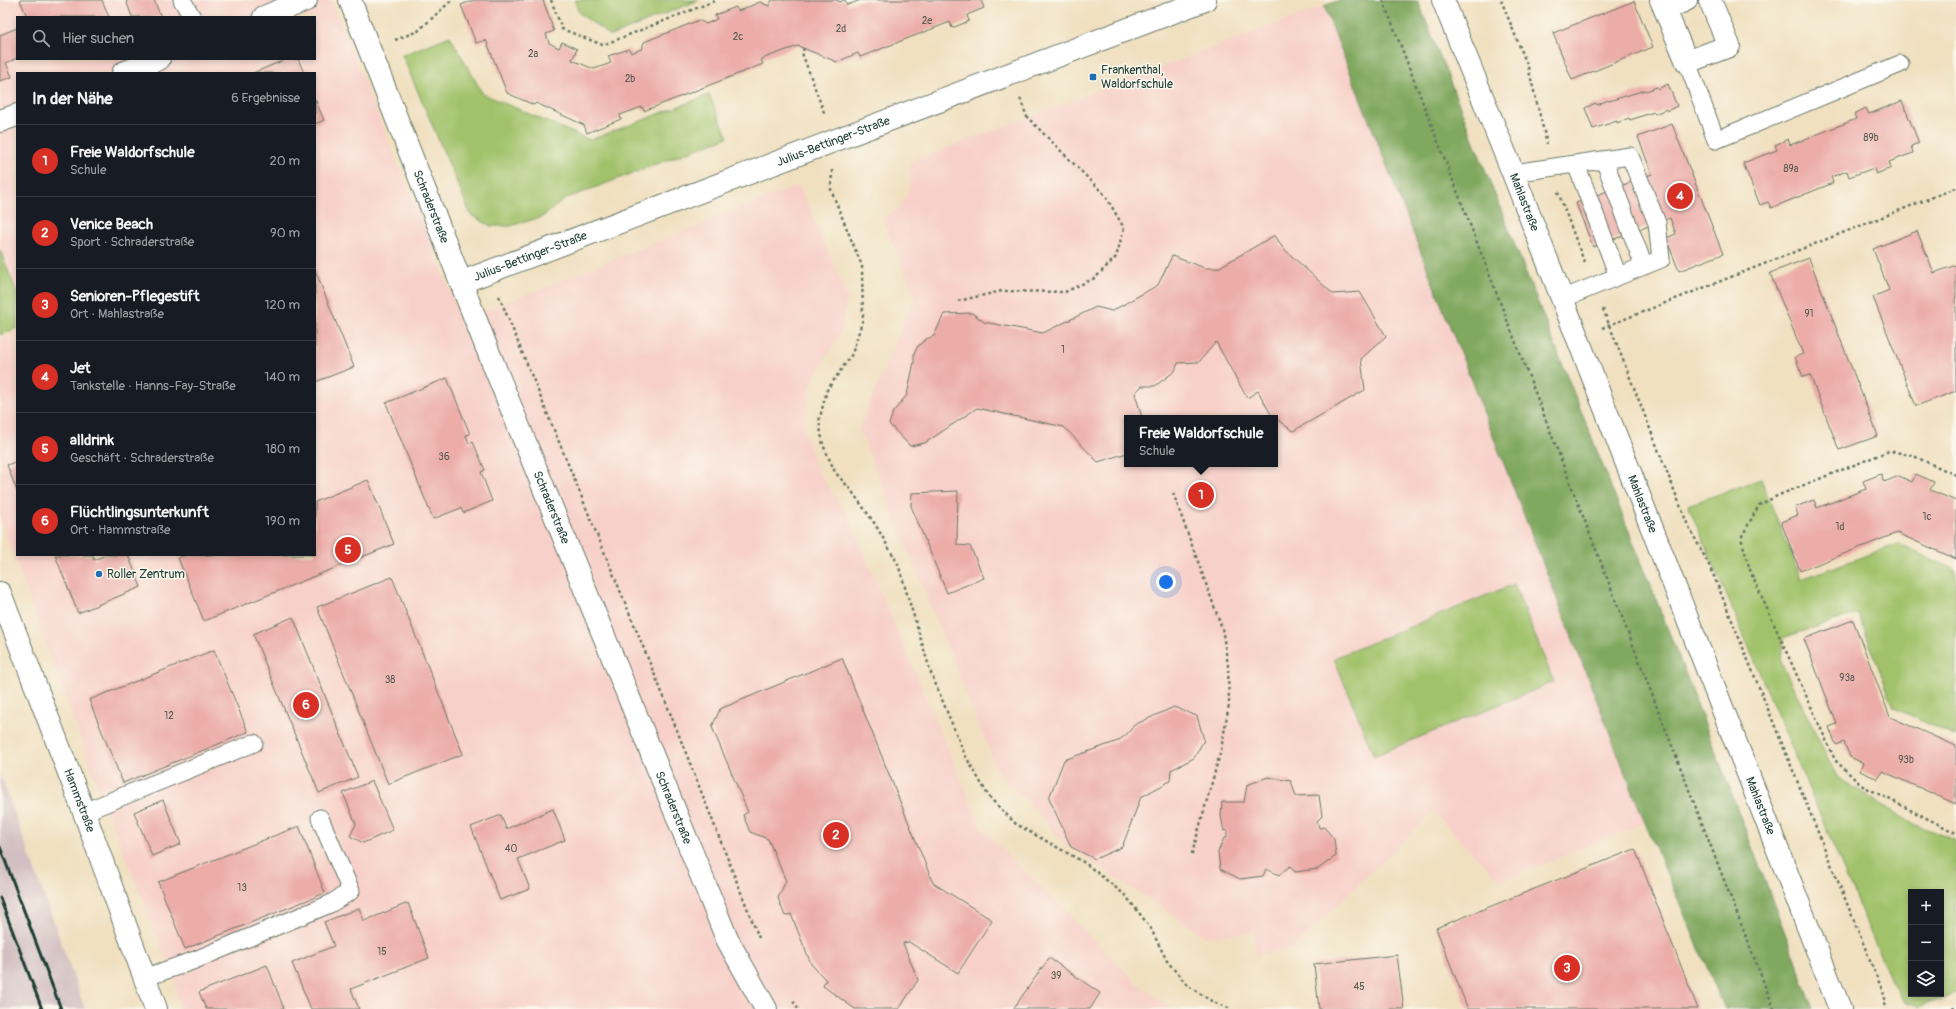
<!DOCTYPE html>
<html lang="de">
<head>
<meta charset="utf-8">
<style>
  :root { --surface:#171b24; --page:#242831; --text:#f1f3f6; --muted:#9ea1a6; --line:#363941; --accent:#d93025 }
  body { margin:0; font-family:Pangolin,sans-serif; background:var(--page); color:var(--text) }
  .controls { position:absolute; right:12px; bottom:12px; display:grid; overflow:hidden; border-radius:0px; box-shadow:0 2px 6px #0003 }
  .controls button { width:36px; height:36px; display:grid; place-items:center; padding:0; border:0; border-bottom:1px solid var(--line); background:var(--surface); color:var(--text); font:20px sans-serif }
  .you { position:absolute; left:1166px; top:582px; width:14px; height:14px; margin:-10px; border:3px solid #fff; border-radius:50%; background:#1a73e8; box-shadow:0 0 0 6px #1a73e833 }
  .badge { display:grid; place-items:center; width:26px; height:26px; border-radius:50%; background:var(--accent); color:#fff; font-size:13px; font-weight:700 }
  .pin { position:absolute; translate:-50% -50%; border:2px solid #fff; box-shadow:0 1px 4px #0006 }
  .popup { position:absolute; left:1124px; top:415px; width:154px; height:52px; box-sizing:border-box; display:grid; place-content:center; border-radius:0px; background:var(--surface); filter:drop-shadow(0 1px 3px #0005); font-size:13px; white-space:nowrap; color:var(--muted) }
  .popup b { font-size:15px; color:var(--text) }
  .popup::after { content:''; position:absolute; left:50%; top:100%; margin-left:-8px; border:8px solid transparent; border-top-color:var(--surface) }
  .list { margin:0; padding:0; list-style:none }
  h2 { display:flex; justify-content:space-between; align-items:center; height:52px; margin:0; padding:0 16px; font-size:17px }
  h2 small { font-size:13px; font-weight:400; color:var(--muted) }
  .list li { display:grid; grid-template-columns:26px 1fr auto; gap:12px; align-items:center; box-sizing:border-box; height:72px; padding:0 16px; border-top:1px solid var(--line) }
  .list b { display:block; font-size:15px; white-space:nowrap }
  .list p { margin:0; font-size:13px; white-space:nowrap; color:var(--muted) }
  .list em { font-size:13px; font-style:normal; color:var(--muted) }
  .icon { flex:none; width:22px; height:22px; fill:none; stroke:currentColor; stroke-width:2; stroke-linecap:round; stroke-linejoin:round }
  .map { position:relative; flex:none; width:1956px; height:1009px; overflow:hidden }
  .search { position:absolute; background:var(--surface); box-shadow:0 2px 6px #0003; left:16px; top:16px; width:300px; height:44px; display:flex; align-items:center; gap:10px; box-sizing:border-box; padding:0 14px; border-radius:0px; color:var(--muted); font-size:15px }
  .panel { position:absolute; background:var(--surface); box-shadow:0 2px 6px #0003; left:16px; top:72px; width:300px; height:484px; border-radius:0px }
  .map>svg:first-child { display:block }
  .built { fill:#f7d1c9; fill-rule:evenodd }
  .industrial { fill:#d2bfc1 }
  .green { fill:#a1c26b; stroke:#608050; fill-rule:evenodd }
  .forest { fill:#80a85f; stroke:#50724a }
  .building { fill:#ecaca7 }
  .lines { fill:none; stroke-linecap:round; stroke-linejoin:round }
  .service-casing { stroke:#687665; stroke-width:19 }
  .minor-casing { stroke:#687665; stroke-width:24 }
  .tertiary-casing { stroke:#687665; stroke-width:24 }
  .path { stroke:#687665; stroke-width:2.5; stroke-dasharray:3 3; stroke-linecap:butt }
  .service { stroke:#fff; stroke-width:17 }
  .minor { stroke:#fff; stroke-width:22 }
  .tertiary { stroke:#fff; stroke-width:22 }
  .rail { stroke:#1f3d34; stroke-width:3 }
  .poi-dot { fill:#1f6fb2; stroke:#fbf7ec; stroke-width:1.5 }
  .labels { text-anchor:middle; dominant-baseline:central; stroke-width:3; stroke-linejoin:round; paint-order:stroke }
  .number-label { font-size:10px; fill:#525951 }
  .poi-label { font-size:12px; fill:#1f3d34; stroke:#fbf7ec; text-anchor:start }
  .street-label { font-size:12px; fill:#1f3d34; stroke:#fbf7ec }
</style>
</head>
<body>
<div class="map">
<svg width="1956" height="1009" viewBox="0 0 1956 1009">
  <rect width="100%" height="100%" fill="#fbf7ec"/>
  <filter id="ink" filterUnits="userSpaceOnUse"><feTurbulence type="fractalNoise" baseFrequency=".025" numOctaves="2"/><feDisplacementMap in="SourceGraphic" scale="8" xChannelSelector="R" yChannelSelector="G"/><feConvolveMatrix kernelMatrix="1 2 1 2 8 2 1 2 1" color-interpolation-filters="sRGB"/></filter>
  <filter id="wash" filterUnits="userSpaceOnUse"><feTurbulence type="fractalNoise" baseFrequency=".012" numOctaves="4" result="noise"/><feDisplacementMap in="SourceGraphic" scale="16" xChannelSelector="R" yChannelSelector="G"/><feGaussianBlur stdDeviation="0.9" result="paint"/><feColorMatrix in="noise" values="0 0 0 0 0 0 0 0 0 0 0 0 0 0 0 0 0 1.4 0 .05"/><feComposite in="paint" operator="in"/></filter>
  <g filter="url(#wash)">
    <rect width="100%" height="100%" fill="#f0e0c0"/>
    <!-- built -->
    <path class="built" d="M 0,0 L 331,0 L 462,320 L 799,185 L 847,296 L 842,331 L 812,381 L 803,426 L 817,470 L 848,516 L 982,829 L 1138,984 L 1172,1009 L 179,1009 L 175,981 L 105,805 L 0,519 L 0,339 L 17,332 L 17,555 L 315,555 L 315,73 L 17,73 L 17,291 L 0,248 ZM 17,17 L 315,17 L 315,59 L 17,59 Z
      M 1324,6 L 1645,823 L 1500,881 L 1433,812 L 1291,950 L 1256,954 L 1253,932 L 1206,937 L 1066,845 L 1025,798 L 1009,786 L 996,767 L 859,429 L 915,297 L 883,219 L 897,210 L 907,195 L 911,179 L 909,162 ZM 1127,418 L 1275,418 L 1275,464 L 1127,464 Z"/>
    <!-- industrial -->
    <path class="industrial" d="M 0,773 L 85,1009 L 0,1009 Z"/>
    <!-- green -->
    <path class="green" d="M 574,0 L 699,0 L 611,36 L 579,13 Z
      M 450,36 L 483,94 L 590,140 L 709,95 L 728,137 L 565,199 L 542,217 L 510,226 L 491,226 L 471,215 L 402,55 Z
      M 0,250 L 17,293 L 17,328 L 0,335 Z
      M 1761,479 L 1801,579 L 1898,544 L 1956,570 L 1956,737 L 1894,708 L 1858,613 L 1783,638 L 1781,662 L 1837,777 L 1913,824 L 1956,840 L 1956,993 L 1919,1007 L 1903,1000 L 1891,981 L 1688,505 ZM 1911,892 L 1941,892 L 1941,994 L 1911,994 Z
      M 1514,584 L 1554,682 L 1374,756 L 1334,658 Z"/>
    <!-- forest -->
    <path class="forest" d="M 1340,0 L 1418,1 L 1688,680 L 1814,1009 L 1725,1009 L 1645,823 L 1324,6 Z"/>
    <g id="blocks">
      <!-- building -->
      <path class="building" d="M 20,0 L 102,0 L 109,17 L 27,17 Z
        M 126,0 L 154,0 L 161,17 L 132,17 Z
        M 474,0 L 543,0 L 554,31 L 546,34 L 549,43 L 559,48 L 562,42 L 577,49 L 572,60 L 594,69 L 611,63 L 608,56 L 629,49 L 631,53 L 642,49 L 644,42 L 677,29 L 699,20 L 706,24 L 717,19 L 715,15 L 736,7 L 738,11 L 760,2 L 769,6 L 772,0 L 838,0 L 839,2 L 845,0 L 847,5 L 861,0 L 981,0 L 984,8 L 967,15 L 969,21 L 952,28 L 950,22 L 860,57 L 858,53 L 837,62 L 798,46 L 761,59 L 763,64 L 644,111 L 642,107 L 620,115 L 621,119 L 587,133 L 584,125 L 536,103 L 534,105 L 507,93 L 486,40 L 476,43 L 461,5 Z
        M 1634,1 L 1653,47 L 1572,80 L 1553,33 Z
        M 17,28 L 17,58 L 6,63 L 12,77 L 0,81 L 0,35 Z
        M 287,59 L 298,59 L 304,73 L 253,73 Z
        M 1668,84 L 1677,106 L 1667,111 L 1666,109 L 1655,114 L 1654,112 L 1630,120 L 1629,118 L 1617,123 L 1617,121 L 1593,129 L 1585,108 L 1596,103 L 1597,105 L 1608,100 L 1609,101 L 1645,90 L 1646,91 L 1657,87 L 1658,89 Z
        M 315,99 L 324,120 L 315,124 Z
        M 1902,101 L 1919,143 L 1911,146 L 1913,153 L 1889,162 L 1891,168 L 1876,174 L 1874,168 L 1849,177 L 1847,171 L 1831,177 L 1833,183 L 1771,208 L 1768,202 L 1760,205 L 1743,163 L 1777,150 L 1775,145 L 1788,139 L 1790,145 L 1856,119 L 1854,114 L 1866,108 L 1869,114 Z
        M 1672,124 L 1723,254 L 1679,271 L 1666,238 L 1676,234 L 1670,218 L 1593,247 L 1576,203 L 1652,174 L 1638,137 Z
        M 1917,231 L 1934,273 L 1956,265 L 1956,391 L 1916,406 L 1873,297 L 1889,290 L 1873,249 Z
        M 1275,235 L 1282,247 L 1333,294 L 1360,292 L 1386,336 L 1361,359 L 1365,390 L 1293,431 L 1272,416 L 1258,391 L 1247,398 L 1216,342 L 1199,362 L 1178,363 L 1175,371 L 1155,386 L 1142,386 L 1135,393 L 1142,418 L 1127,418 L 1127,453 L 1098,462 L 1064,427 L 977,408 L 925,443 L 910,446 L 889,424 L 893,412 L 907,395 L 914,362 L 914,354 L 918,346 L 926,339 L 934,336 L 944,314 L 972,313 L 984,322 L 1043,333 L 1096,307 L 1112,311 L 1158,285 L 1172,256 L 1205,268 L 1218,268 Z
        M 1809,258 L 1878,436 L 1839,450 L 1810,375 L 1803,377 L 1795,357 L 1803,354 L 1770,273 Z
        M 315,270 L 354,367 L 315,382 Z
        M 447,378 L 470,434 L 466,435 L 469,444 L 473,442 L 485,470 L 481,472 L 492,501 L 463,513 L 461,508 L 433,519 L 386,403 Z
        M 17,461 L 17,491 L 7,465 Z
        M 1881,474 L 1884,482 L 1899,476 L 1912,482 L 1916,474 L 1934,482 L 1930,490 L 1956,501 L 1956,559 L 1897,533 L 1800,571 L 1781,522 L 1798,515 L 1795,507 L 1814,500 L 1817,508 L 1866,489 L 1863,481 Z
        M 368,480 L 394,544 L 204,621 L 178,558 L 186,555 L 315,555 L 315,502 Z
        M 958,491 L 957,545 L 970,546 L 984,578 L 947,593 L 911,506 L 912,493 Z
        M 55,555 L 93,555 L 94,560 L 106,555 L 128,555 L 141,587 L 78,613 Z
        M 392,577 L 463,754 L 388,784 L 317,607 Z
        M 293,617 L 358,777 L 319,793 L 253,634 Z
        M 1853,620 L 1890,717 L 1956,746 L 1956,804 L 1882,771 L 1878,779 L 1860,771 L 1863,763 L 1850,757 L 1844,742 L 1836,745 L 1829,727 L 1837,724 L 1804,639 Z
        M 214,650 L 248,732 L 123,783 L 89,700 Z
        M 842,658 L 933,883 L 992,920 L 958,973 L 909,942 L 903,943 L 918,980 L 899,1009 L 855,1009 L 823,986 L 826,980 L 811,964 L 791,914 L 785,916 L 778,898 L 786,881 L 768,839 L 750,832 L 743,815 L 748,812 L 712,727 L 720,709 Z
        M 1174,707 L 1197,716 L 1204,740 L 1194,758 L 1171,770 L 1170,781 L 1141,797 L 1122,847 L 1095,859 L 1071,847 L 1049,798 L 1064,760 L 1118,741 L 1128,733 L 1134,725 Z
        M 1268,777 L 1291,781 L 1296,796 L 1319,795 L 1322,816 L 1317,821 L 1319,828 L 1324,827 L 1334,839 L 1336,856 L 1318,869 L 1295,872 L 1290,866 L 1279,875 L 1266,869 L 1263,876 L 1240,879 L 1220,869 L 1218,852 L 1224,838 L 1227,838 L 1227,830 L 1224,831 L 1221,816 L 1222,802 L 1244,802 L 1247,785 Z
        M 372,781 L 393,830 L 363,843 L 350,836 L 356,824 L 343,793 Z
        M 163,800 L 181,844 L 152,856 L 134,812 Z
        M 553,809 L 565,840 L 518,859 L 530,889 L 500,900 L 471,827 L 501,815 L 506,829 Z
        M 299,826 L 325,893 L 185,949 L 158,882 Z
        M 1635,849 L 1698,1009 L 1468,1009 L 1436,928 Z
        M 408,903 L 429,958 L 351,989 L 359,1009 L 311,1009 L 292,963 L 334,946 L 324,922 L 359,908 L 364,921 Z
        M 1397,955 L 1404,1009 L 1319,1009 L 1314,964 Z
        M 1049,958 L 1100,993 L 1090,1009 L 1013,1009 Z
        M 267,965 L 284,1009 L 206,1009 L 199,992 Z"/>
    </g>
  </g>
  <g filter="url(#ink)">
    <use href="#blocks" fill-opacity="0" stroke="#687665" stroke-width="1"/>
    <g class="lines">
      <defs>
        <path id="service" d="M 182,0 L 192,17
          M 1687,62 L 1716,140 L 1900,64
          M 1604,160 L 1644,266
          M 1576,164 L 1618,276
          M 1513,173 L 1630,156 L 1657,223 L 1661,259 L 1562,299
          M 84,812 L 254,743
          M 144,978 L 195,960 L 330,904 L 351,891 L 320,818"/>
        <g id="minor">
          <path id="s1" d="M 350,0 L 486,346 L 708,892 L 727,939 L 766,1009"/>
          <path d="M 1661,0 L 1687,62 L 1729,46 L 1710,0"/>
          <path d="M 1665,9 L 1686,0"/>
          <path d="M 264,17 L 306,0"/>
          <path d="M 123,73 L 159,59"/>
          <path d="M 0,121 L 17,115"/>
          <path id="s2" d="M 462,282 L 1205,0"/>
          <path id="s3" d="M 0,593 L 84,812 L 156,1009"/>
        </g>
        <g id="tertiary">
          <path id="s4" d="M 1443,0 L 1513,173 L 1840,1009"/>
        </g>
      </defs>
      <!-- service casing -->
      <use href="#service" class="service-casing"/>
      <!-- minor casing -->
      <use href="#minor" class="minor-casing"/>
      <!-- tertiary casing -->
      <use href="#tertiary" class="tertiary-casing"/>
      <!-- path -->
      <path class="path" d="M 551,0 L 562,29 L 603,45 L 717,0
        M 1383,0 L 1774,1009
        M 1501,0 L 1528,67 L 1547,144
        M 395,40 L 418,31 L 452,0
        M 804,48 L 802,53 L 825,115
        M 832,170 L 831,190 L 862,266 L 863,319 L 852,354 L 827,390 L 819,421 L 823,445 L 835,472 L 851,490 L 875,524 L 898,564 L 931,673 L 965,755 L 989,797 L 1016,824 L 1085,863 L 1125,895 L 1150,927 L 1167,961 L 1187,985 L 1213,1002 L 1231,1009
        M 1558,192 L 1585,264
        M 499,296 L 665,700 L 759,938
        M 958,301 L 1002,291 L 1065,292 L 1095,278 L 1116,257 L 1124,228 L 1105,195 L 1027,117 L 1020,98
        M 1603,309 L 1687,523 L 1711,569 L 1885,997 L 1884,1009
        M 1602,328 L 1956,188
        M 1956,475 L 1911,455 L 1889,451 L 1779,495 L 1759,505 L 1741,538 L 1751,573 L 1835,760 L 1861,785 L 1956,833
        M 1173,493 L 1222,628 L 1228,665 L 1229,704 L 1221,750 L 1191,857
        M 793,1001 L 798,1009
        M 1952,1009 L 1956,1007"/>
      <!-- service -->
      <use href="#service" class="service"/>
      <!-- minor -->
      <use href="#minor" class="minor"/>
      <!-- tertiary -->
      <use href="#tertiary" class="tertiary"/>
      <!-- rail -->
      <path class="rail" d="M 0,847 L 61,1009
        M 0,898 L 42,1009"/>
    </g>
  </g>
  <!-- markers -->
  <g class="poi-dot">
    <rect x="1089" y="73" width="8" height="8" rx="2"/>
    <circle cx="99" cy="574" r="4"/>
  </g>
  <g class="labels">
    <!-- number labels -->
    <g class="number-label">
      <text x="927" y="21">2e</text>
      <text x="841" y="29">2d</text>
      <text x="738" y="37">2c</text>
      <text x="533" y="54">2a</text>
      <text x="630" y="79">2b</text>
      <text x="1871" y="138">89b</text>
      <text x="1791" y="169">89a</text>
      <text x="1809" y="314">91</text>
      <text x="1063" y="350">1</text>
      <text x="444" y="457">36</text>
      <text x="1927" y="517">1c</text>
      <text x="1840" y="527">1d</text>
      <text x="1847" y="678">93a</text>
      <text x="390" y="680">38</text>
      <text x="169" y="716">12</text>
      <text x="1906" y="760">93b</text>
      <text x="511" y="849">40</text>
      <text x="242" y="888">13</text>
      <text x="382" y="952">15</text>
      <text x="1056" y="976">39</text>
      <text x="1359" y="987">45</text>
    </g>
    <!-- poi labels -->
    <g class="poi-label">
      <text x="1101" y="70">Frankenthal,<tspan x="1101" dy="14">Waldorfschule</tspan></text>
      <text x="107" y="574">Roller Zentrum</text>
    </g>
    <!-- street labels -->
    <g class="street-label">
      <text stroke="none"><textPath href="#s2" startOffset="397">Julius-Bettinger-Straße</textPath></text>
      <text stroke="none"><textPath href="#s4" startOffset="218">Mahlastraße</textPath></text>
      <text stroke="none"><textPath href="#s1" startOffset="222">Schraderstraße</textPath></text>
      <text stroke="none"><textPath href="#s2" startOffset="73">Julius-Bettinger-Straße</textPath></text>
      <text stroke="none"><textPath href="#s4" startOffset="542">Mahlastraße</textPath></text>
      <text stroke="none"><textPath href="#s1" startOffset="546">Schraderstraße</textPath></text>
      <text stroke="none"><textPath href="#s3" startOffset="222">Hammstraße</textPath></text>
      <text stroke="none"><textPath href="#s4" startOffset="866">Mahlastraße</textPath></text>
      <text stroke="none"><textPath href="#s1" startOffset="870">Schraderstraße</textPath></text>
    </g>
  </g>
</svg>
<div class="controls">
<button>+</button>
<button>−</button>
<button><svg class="icon" aria-label="layers" viewBox="0 0 24 24"><path d="M12 4l9 5-9 5-9-5zM3 14l9 5 9-5"/></svg></button>
</div>
<div class="you"></div>
<div class="pin badge" style="left:1201px;top:495px">1</div>
<div class="popup"><b>Freie Waldorfschule</b>Schule</div>
<div class="pin badge" style="left:836px;top:835px">2</div>
<div class="pin badge" style="left:1567px;top:968px">3</div>
<div class="pin badge" style="left:1680px;top:196px">4</div>
<div class="pin badge" style="left:348px;top:550px">5</div>
<div class="pin badge" style="left:306px;top:705px">6</div>
<div class="search"><svg class="icon" aria-label="search" viewBox="0 0 24 24"><circle cx="10" cy="10" r="6"/><path d="M15 15l6 6"/></svg>Hier suchen</div>
<section class="panel">
<h2>In der Nähe<small>6 Ergebnisse</small></h2>
<ul class="list">
<li><span class="badge">1</span><div><b>Freie Waldorfschule</b><p>Schule</p></div><em>20 m</em></li>
<li><span class="badge">2</span><div><b>Venice Beach</b><p>Sport · Schraderstraße</p></div><em>90 m</em></li>
<li><span class="badge">3</span><div><b>Senioren-Pflegestift</b><p>Ort · Mahlastraße</p></div><em>120 m</em></li>
<li><span class="badge">4</span><div><b>Jet</b><p>Tankstelle · Hanns-Fay-Straße</p></div><em>140 m</em></li>
<li><span class="badge">5</span><div><b>alldrink</b><p>Geschäft · Schraderstraße</p></div><em>180 m</em></li>
<li><span class="badge">6</span><div><b>Flüchtlingsunterkunft</b><p>Ort · Hammstraße</p></div><em>190 m</em></li>
</ul>
</section>
</div>
</body>
</html>
